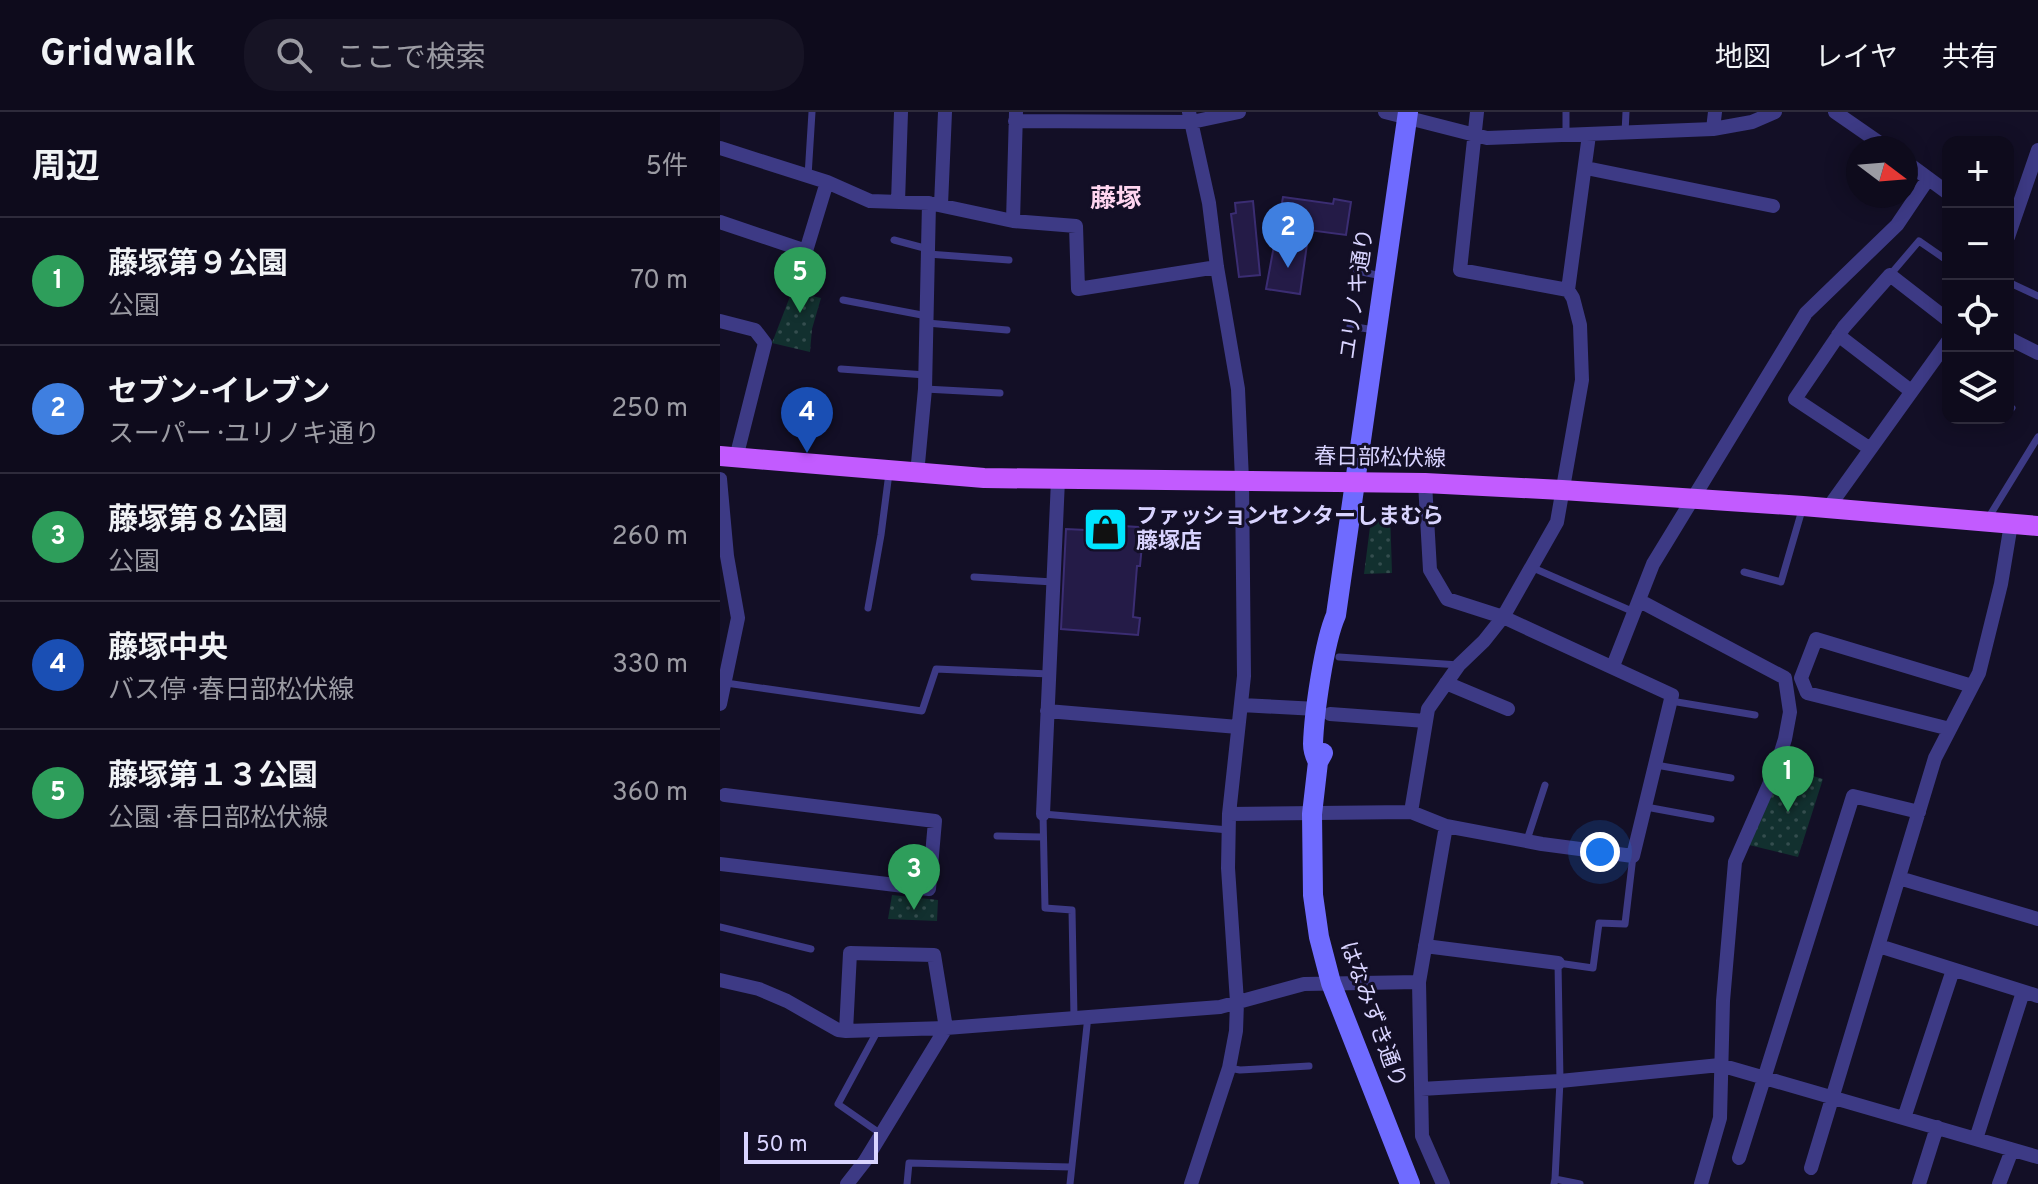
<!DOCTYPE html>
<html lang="ja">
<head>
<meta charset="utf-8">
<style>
  :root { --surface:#0e0b1c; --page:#171425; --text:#f1f3f6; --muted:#9b9ba3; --line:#2e2b3b; --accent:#ea580c }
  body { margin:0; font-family:Overpass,"Noto Sans JP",sans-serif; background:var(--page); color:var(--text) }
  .controls { position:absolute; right:24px; top:24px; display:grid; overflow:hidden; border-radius:16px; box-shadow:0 4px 20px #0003 }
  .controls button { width:72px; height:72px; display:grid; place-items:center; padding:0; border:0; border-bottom:2px solid var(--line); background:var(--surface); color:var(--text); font:40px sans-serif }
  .compass { position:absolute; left:1126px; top:24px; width:72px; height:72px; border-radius:50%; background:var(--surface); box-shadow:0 4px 20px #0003; rotate:106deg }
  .scale { position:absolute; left:24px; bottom:20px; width:134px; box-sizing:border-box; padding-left:8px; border:4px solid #d9d4ff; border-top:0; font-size:22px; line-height:28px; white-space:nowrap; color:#d9d4ff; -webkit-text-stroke:6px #130f26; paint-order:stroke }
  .you { position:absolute; left:880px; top:740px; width:28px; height:28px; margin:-20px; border:6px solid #fff; border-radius:50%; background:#1a73e8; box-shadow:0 0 0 12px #1a73e833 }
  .badge { display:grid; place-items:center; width:52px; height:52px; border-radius:50%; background:var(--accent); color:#fff; font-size:26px; font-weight:700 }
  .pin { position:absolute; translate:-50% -66px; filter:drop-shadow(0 2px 4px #0008) }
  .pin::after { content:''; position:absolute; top:42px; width:28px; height:24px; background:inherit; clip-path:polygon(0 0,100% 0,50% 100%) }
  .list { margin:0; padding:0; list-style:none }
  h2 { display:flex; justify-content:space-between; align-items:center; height:104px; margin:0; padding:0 32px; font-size:34px }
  h2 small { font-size:26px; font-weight:400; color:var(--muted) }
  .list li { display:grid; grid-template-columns:52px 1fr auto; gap:24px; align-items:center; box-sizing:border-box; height:128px; padding:0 32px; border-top:2px solid var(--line) }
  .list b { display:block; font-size:30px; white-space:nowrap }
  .list p { margin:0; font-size:26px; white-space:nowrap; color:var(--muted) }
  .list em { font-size:26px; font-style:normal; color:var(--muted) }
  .icon { flex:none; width:44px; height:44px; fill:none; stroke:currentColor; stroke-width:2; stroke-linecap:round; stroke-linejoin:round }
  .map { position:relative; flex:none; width:1318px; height:1072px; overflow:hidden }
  header { display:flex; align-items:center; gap:48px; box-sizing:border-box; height:112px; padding:0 40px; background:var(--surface); border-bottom:2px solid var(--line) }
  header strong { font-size:38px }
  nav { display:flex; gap:44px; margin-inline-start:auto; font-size:28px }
  .search { width:560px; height:72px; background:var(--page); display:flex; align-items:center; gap:20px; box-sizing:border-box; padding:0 28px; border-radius:32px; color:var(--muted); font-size:30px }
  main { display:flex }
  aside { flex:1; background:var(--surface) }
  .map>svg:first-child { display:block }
  .green { fill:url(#green-dots) }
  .building { fill:#241b47; stroke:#3b2d73; stroke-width:2 }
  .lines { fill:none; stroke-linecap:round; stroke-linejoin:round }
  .lane { stroke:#3d3a85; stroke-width:7 }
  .street { stroke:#3d3a85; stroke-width:14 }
  .secondary { stroke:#6f6bff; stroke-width:20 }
  .primary { stroke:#c25bff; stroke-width:20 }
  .labels { text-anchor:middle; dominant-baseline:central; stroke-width:6; stroke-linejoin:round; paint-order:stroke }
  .street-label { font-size:22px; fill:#d9d4ff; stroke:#130f26 }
  .poi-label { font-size:22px; font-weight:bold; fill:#d9d4ff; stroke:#130f26; text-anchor:start }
  .quarter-label { font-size:26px; font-weight:bold; fill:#ffd6f0; stroke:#130f26 }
</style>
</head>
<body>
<header>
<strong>Gridwalk</strong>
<div class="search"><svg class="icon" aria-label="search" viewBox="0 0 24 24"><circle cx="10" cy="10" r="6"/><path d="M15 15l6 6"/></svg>ここで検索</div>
<nav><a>地図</a><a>レイヤ</a><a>共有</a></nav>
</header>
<main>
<aside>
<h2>周辺<small>5件</small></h2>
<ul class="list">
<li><span class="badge" style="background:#2e9e5b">1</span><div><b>藤塚第９公園</b><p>公園</p></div><em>70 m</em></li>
<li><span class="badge" style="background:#3f7fe0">2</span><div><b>セブン-イレブン</b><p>スーパー · ユリノキ通り</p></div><em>250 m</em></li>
<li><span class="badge" style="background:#2e9e5b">3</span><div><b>藤塚第８公園</b><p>公園</p></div><em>260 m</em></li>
<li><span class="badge" style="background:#1a4fb4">4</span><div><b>藤塚中央</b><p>バス停 · 春日部松伏線</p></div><em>330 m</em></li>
<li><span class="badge" style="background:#2e9e5b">5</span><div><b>藤塚第１３公園</b><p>公園 · 春日部松伏線</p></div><em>360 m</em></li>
</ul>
</aside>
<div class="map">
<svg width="1318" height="1072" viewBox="0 0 1318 1072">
  <defs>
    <pattern id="green-dots" width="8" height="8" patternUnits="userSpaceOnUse" patternTransform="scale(2)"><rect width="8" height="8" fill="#12302f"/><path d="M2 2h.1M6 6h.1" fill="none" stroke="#344d4e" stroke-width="1.8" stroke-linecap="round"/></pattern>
  </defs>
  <rect width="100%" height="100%" fill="#130f26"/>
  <!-- green -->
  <path class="green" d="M 80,144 L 86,146 L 87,154 L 79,181 L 101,186 L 92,217 L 90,240 L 52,231 L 81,156 Z
    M 670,398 L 672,461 L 644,462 L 650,415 Z
    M 1063,655 L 1103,667 L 1078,745 L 1029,733 Z
    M 172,783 L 218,788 L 217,809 L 168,807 Z"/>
  <!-- building -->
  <path class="building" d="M 563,85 L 613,92 L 614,87 L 631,90 L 626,123 L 589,118 L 580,182 L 546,177 Z
    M 533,89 L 540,163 L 519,165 L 511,102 L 516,101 L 515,91 Z
    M 372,412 L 418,415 L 423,422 L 420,454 L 417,454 L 413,505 L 420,506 L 418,523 L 341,517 L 346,417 L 366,418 Z"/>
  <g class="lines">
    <!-- lane -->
    <path class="lane" d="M 905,21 L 906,0
      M 846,22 L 846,0
      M 88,64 L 92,0
      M 174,128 L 208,137
      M 208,142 L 289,148
      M 637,159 L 662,164
      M 1170,163 L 1199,129 L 1228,149
      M 1288,170 L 1318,184
      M 123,188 L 207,204
      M 207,211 L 287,218
      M 630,214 L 654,218
      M 121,257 L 206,263
      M 205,277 L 280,281
      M 1288,293 L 1292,296
      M 1267,408 L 1318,325
      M 811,455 L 914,500
      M 1024,460 L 1061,470 L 1082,398
      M 254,465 L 333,470
      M 148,496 L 161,423 L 169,361
      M 619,545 L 739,553
      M 6,571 L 202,599 L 216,557 L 329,562
      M 951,589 L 1035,603
      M 936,653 L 1011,666
      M 926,695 L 991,707
      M 277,724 L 322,725
      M 807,728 L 825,673
      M 0,815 L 91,837
      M 354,905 L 352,798 L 325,796 L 323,702 L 509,718
      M 158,918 L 118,992 L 161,1022
      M 509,956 L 520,958 L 589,954
      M 835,1067 L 840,969 L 838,851 L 873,856 L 879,811 L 905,812 L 913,744
      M 187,1072 L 189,1051 L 351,1055
      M 350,1072 L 368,904
      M 834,1072 L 835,1067 L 860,1072"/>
    <!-- street -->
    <path class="street" d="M 469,0 L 489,91 L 497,155 L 518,277 L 522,368 L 524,564 L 509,702 L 508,756 L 517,890 L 516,919 L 509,956 L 471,1072
      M 665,0 L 767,26 L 993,17 L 1032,10 L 1055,0
      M 757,0 L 740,158 L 848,178
      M 1115,0 L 1167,36
      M 295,9 L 472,10 L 519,0
      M 993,17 L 995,0
      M 0,36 L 107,70 L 150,89 L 209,91 L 293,109 L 356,114 L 358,177 L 497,155
      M 1186,50 L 1228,81
      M 866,56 L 1053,94
      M 178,90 L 181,0
      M 221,93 L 225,0
      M 293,109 L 296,0
      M 0,110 L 86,139 L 107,70
      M 1288,125 L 1318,38
      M 0,209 L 35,218 L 45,231 L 16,346
      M 1118,223 L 1191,279
      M 1288,226 L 1318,241
      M 1149,336 L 1075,287 L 1124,215 L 1170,163 L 1228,208
      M 197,362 L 205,277 L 209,91
      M 0,367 L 7,444 L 18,506 L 0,592
      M 705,371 L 710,458 L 727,487 L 783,505 L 952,583 L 913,744 L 822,732 L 726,714
      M 1108,396 L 1228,229
      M 920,489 L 1065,566 L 1070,600 L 1065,627 L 1055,659 L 1015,750 L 1003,889 L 1000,1006 L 981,1072
      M 893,554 L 933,452 L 1086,201 L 1177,113 L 1208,67
      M 726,571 L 788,597
      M 521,593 L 597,597
      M 327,599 L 518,615
      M 610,602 L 706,609
      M 1230,617 L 1087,581 L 1081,566 L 1096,527 L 1252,574
      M 691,700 L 708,597 L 739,553 L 764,529 L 783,505 L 837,410 L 862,268 L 860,213 L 853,186 L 848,178 L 869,23
      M 323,702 L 338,368
      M 509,702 L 691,700 L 726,714 L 699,870 L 702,1024 L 723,1072
      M 0,752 L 209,777 L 215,709 L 5,683
      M 1179,766 L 1318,807
      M 705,834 L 838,851
      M 1159,834 L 1318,884
      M 0,868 L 39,877 L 67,889 L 118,918 L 126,919 L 226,916 L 500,895 L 584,872 L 699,870
      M 126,919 L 130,841 L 214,843 L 226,916 L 145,1049 L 127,1072
      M 701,977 L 840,969 L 1000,953 L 1318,1045
      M 1184,1006 L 1233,858
      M 1256,1027 L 1303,880
      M 1019,1046 L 1133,684 L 1199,700
      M 1091,1056 L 1215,646 L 1259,561 L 1281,472 L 1291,412
      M 1199,1072 L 1217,1015
      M 1279,1072 L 1292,1038"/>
    <!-- secondary -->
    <path class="secondary" d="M 603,641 L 598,650 L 592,702 L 593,783 L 599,825 L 611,871 L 690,1072
      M 598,650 C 595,644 593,638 593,632 C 594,602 604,530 616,503 L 688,0"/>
    <!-- primary -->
    <path class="primary" d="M 0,344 L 264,366 L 705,371 L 842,378 L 1083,394 L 1318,414"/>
  </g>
  <!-- icons -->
  <defs>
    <symbol id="shop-square" viewBox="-11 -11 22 22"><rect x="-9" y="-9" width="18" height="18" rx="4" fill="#00e5ff" stroke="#130f26"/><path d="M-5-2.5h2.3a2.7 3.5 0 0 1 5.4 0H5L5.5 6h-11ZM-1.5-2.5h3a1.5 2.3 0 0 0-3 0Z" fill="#111"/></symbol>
  </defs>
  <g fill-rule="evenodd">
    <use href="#shop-square" x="360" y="392" width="51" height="51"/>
  </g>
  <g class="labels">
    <!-- street labels -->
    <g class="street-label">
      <text transform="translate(638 182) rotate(-82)">ユリノキ通り</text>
      <text transform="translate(660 347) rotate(1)">春日部松伏線</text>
      <text transform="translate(652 903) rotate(70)">はなみずき通り</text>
    </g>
    <!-- poi labels -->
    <g class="poi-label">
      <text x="416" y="405">ファッションセンターしまむら<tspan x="416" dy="25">藤塚店</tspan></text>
    </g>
    <!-- quarter labels -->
    <g class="quarter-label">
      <text x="396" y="88">藤塚</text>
    </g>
  </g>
</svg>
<div class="controls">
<button>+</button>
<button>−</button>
<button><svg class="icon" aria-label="locate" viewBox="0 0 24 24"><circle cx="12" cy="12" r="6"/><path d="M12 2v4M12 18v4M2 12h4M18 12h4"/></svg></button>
<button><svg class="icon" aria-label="layers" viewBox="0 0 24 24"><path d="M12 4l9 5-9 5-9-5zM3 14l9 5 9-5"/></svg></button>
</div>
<svg class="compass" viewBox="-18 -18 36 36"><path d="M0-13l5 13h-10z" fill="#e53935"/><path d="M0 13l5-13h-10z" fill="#9b9ba3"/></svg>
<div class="scale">50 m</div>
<div class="you"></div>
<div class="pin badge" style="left:1068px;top:700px;background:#2e9e5b">1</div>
<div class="pin badge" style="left:568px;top:156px;background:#3f7fe0">2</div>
<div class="pin badge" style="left:194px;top:798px;background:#2e9e5b">3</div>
<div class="pin badge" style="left:87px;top:341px;background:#1a4fb4">4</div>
<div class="pin badge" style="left:80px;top:201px;background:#2e9e5b">5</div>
</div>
</main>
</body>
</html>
